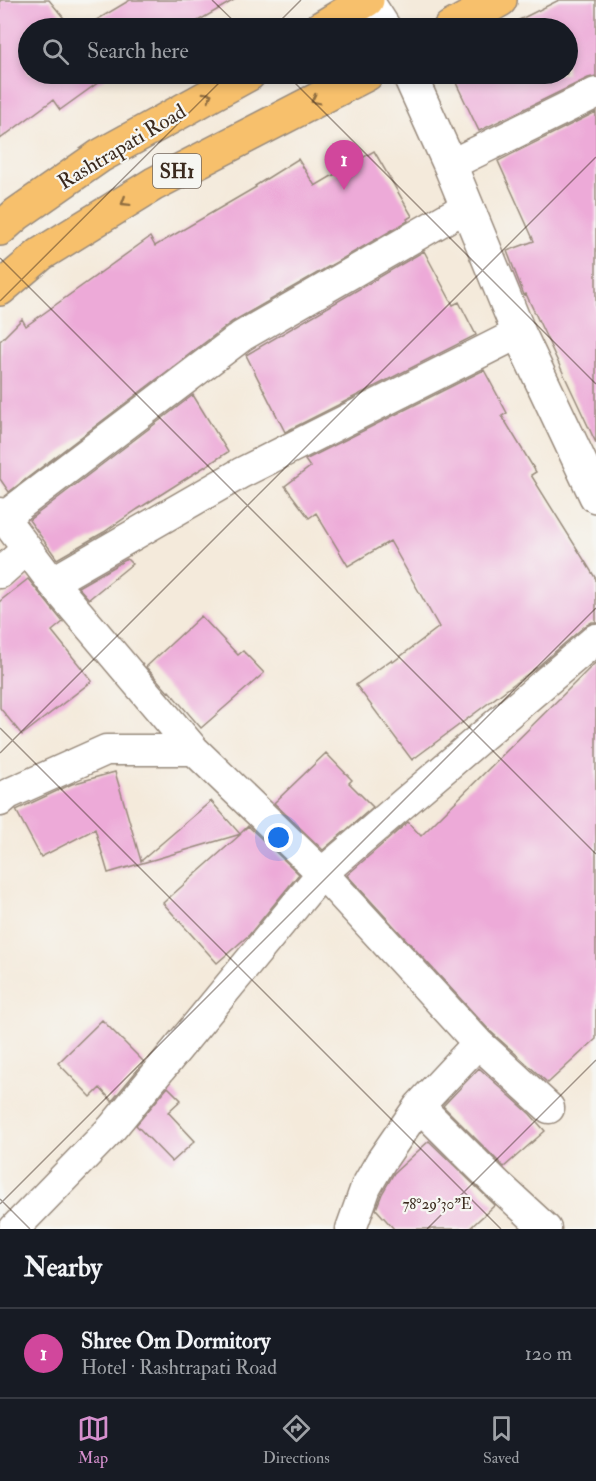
<!DOCTYPE html>
<html lang="en">
<head>
<meta charset="utf-8">
<style>
  :root { --surface:#171b24; --page:#242831; --text:#f1f3f6; --muted:#9ea1a6; --line:#363941; --accent:#d690ce }
  body { margin:0; font-family:"IM FELL Double Pica",serif; background:var(--page); color:var(--text) }
  .you { position:absolute; left:279px; top:838px; width:21px; height:21px; margin:-15px; border:4px solid #fff; border-radius:50%; background:#1a73e8; box-shadow:0 0 0 9px #1a73e833 }
  .badge { display:grid; place-items:center; width:39px; height:39px; border-radius:50%; background:var(--accent); color:#fff; font-size:20px; font-weight:700 }
  .pin { position:absolute; translate:-50% -50px; filter:drop-shadow(0 2px 3px #0008) }
  .pin::after { content:''; position:absolute; top:32px; width:21px; height:18px; background:inherit; clip-path:polygon(0 0,100% 0,50% 100%) }
  .list { margin:0; padding:0; list-style:none }
  h2 { display:flex; justify-content:space-between; align-items:center; height:78px; margin:0; padding:0 24px; font-size:26px }
  h2 small { font-size:20px; font-weight:400; color:var(--muted) }
  .list li { display:grid; grid-template-columns:39px 1fr auto; gap:18px; align-items:center; box-sizing:border-box; height:90px; padding:0 24px; border-top:2px solid var(--line) }
  .list b { display:block; font-size:22px; white-space:nowrap }
  .list p { margin:0; font-size:20px; white-space:nowrap; color:var(--muted) }
  .list em { font-size:20px; font-style:normal; color:var(--muted) }
  .icon { flex:none; width:33px; height:33px; fill:none; stroke:currentColor; stroke-width:2; stroke-linecap:round; stroke-linejoin:round }
  .map { position:relative; flex:none; width:596px; height:1229px; overflow:hidden }
  .search { position:absolute; background:var(--surface); box-shadow:0 3px 9px #0003; left:18px; right:18px; top:18px; height:66px; display:flex; align-items:center; gap:15px; box-sizing:border-box; padding:0 21px; border-radius:33px; color:var(--muted); font-size:22px }
  .sheet { height:168px; background:var(--surface) }
  nav { display:flex; justify-content:space-around; align-items:center; box-sizing:border-box; height:84px; border-top:2px solid var(--line); background:var(--surface); font-size:16px; color:var(--muted) }
  nav a { display:grid; justify-items:center; gap:3px }
  nav .on { color:var(--accent) }
  .map>svg:first-child { display:block }
  .building { fill:#edaad8 }
  .lines { fill:none; stroke-linecap:round; stroke-linejoin:round }
  .minor-casing { stroke:#988a7c; stroke-width:33 }
  .tertiary-casing { stroke:#988a7c; stroke-width:36 }
  .primary-casing { stroke:#988a7c; stroke-width:36 }
  .minor { stroke:#fff; stroke-width:30 }
  .tertiary { stroke:#fff; stroke-width:33 }
  .primary { stroke:#f7c06c; stroke-width:33 }
  .oneway { stroke:#906e41 }
  .ticks { fill:none; stroke:#3b2a1e; stroke-width:1.5; stroke-opacity:0.45 }
  .labels { text-anchor:middle; dominant-baseline:central; stroke-width:4.5; stroke-linejoin:round; paint-order:stroke }
  .shield { fill:#f6f6f2; stroke:#73675e; stroke-width:1.5 }
  .shield-label { font-size:20px; font-weight:bold; fill:#3b2a1e }
  .street-label { font-size:21px; fill:#3b2a1e; stroke:#f6f6f2 }
  .ticks-label { font-size:15px; text-anchor:middle; fill:#3b2a1e; stroke:#f6f6f2; stroke-width:4.5; stroke-linejoin:round; paint-order:stroke }
</style>
</head>
<body>
<div class="map">
<svg width="596" height="1229" viewBox="0 0 596 1229">
  <rect width="100%" height="100%" fill="#f6f6f2"/>
  <filter id="ink" filterUnits="userSpaceOnUse"><feTurbulence type="fractalNoise" baseFrequency=".0167" numOctaves="2"/><feDisplacementMap in="SourceGraphic" scale="12" xChannelSelector="R" yChannelSelector="G"/><feConvolveMatrix kernelMatrix="1 2 1 2 8 2 1 2 1" color-interpolation-filters="sRGB"/></filter>
  <filter id="wash" filterUnits="userSpaceOnUse"><feTurbulence type="fractalNoise" baseFrequency=".008" numOctaves="4" result="noise"/><feDisplacementMap in="SourceGraphic" scale="24" xChannelSelector="R" yChannelSelector="G"/><feGaussianBlur stdDeviation="1.35" result="paint"/><feColorMatrix in="noise" values="0 0 0 0 0 0 0 0 0 0 0 0 0 0 0 0 0 1.4 0 .05"/><feComposite in="paint" operator="in"/></filter>
  <g filter="url(#wash)">
    <rect width="100%" height="100%" fill="#f4eadb"/>
    <g id="blocks">
      <!-- building -->
      <path class="building" d="M 0,0 L 49,0 L 72,28 L 28,28 L 28,74 L 110,74 L 60,110 L 53,100 L 0,139 Z
        M 130,0 L 234,0 L 186,28 L 83,28 Z
        M 559,0 L 596,0 L 596,76 L 588,78 L 479,131 L 457,85 L 454,74 L 567,74 L 567,28 L 503,28 Z
        M 596,112 L 596,443 L 526,294 L 524,295 L 507,251 L 534,241 L 498,161 Z
        M 374,151 L 412,216 L 407,219 L 408,221 L 232,322 L 9,492 L 0,479 L 0,341 L 22,319 L 26,326 L 150,237 L 155,246 L 256,187 L 255,186 L 298,159 L 315,186 Z
        M 424,251 L 453,305 L 459,302 L 476,335 L 285,432 L 246,355 Z
        M 484,370 L 507,413 L 502,416 L 536,472 L 531,475 L 596,579 L 596,622 L 592,622 L 585,626 L 537,667 L 412,760 L 356,685 L 391,660 L 393,662 L 439,627 L 390,541 L 348,566 L 316,513 L 309,518 L 285,486 L 310,467 L 305,460 Z
        M 193,395 L 228,452 L 138,509 L 104,532 L 57,559 L 29,520 Z
        M 127,559 L 132,564 L 89,599 L 78,587 Z
        M 28,579 L 63,622 L 52,631 L 92,681 L 22,735 L 0,708 L 0,601 Z
        M 201,616 L 238,655 L 243,651 L 264,673 L 201,728 L 169,691 L 168,692 L 146,667 Z
        M 596,662 L 596,1039 L 548,1083 L 490,1031 L 347,875 L 408,822 L 421,836 Z
        M 326,753 L 352,780 L 349,783 L 373,807 L 323,850 L 274,803 Z
        M 115,772 L 141,861 L 211,801 L 240,834 L 248,826 L 299,874 L 249,935 L 217,963 L 163,903 L 241,834 L 108,873 L 95,829 L 41,857 L 16,810 L 72,784 Z
        M 102,1020 L 144,1062 L 112,1101 L 100,1088 L 91,1097 L 58,1063 Z
        M 479,1068 L 530,1114 L 545,1131 L 504,1167 L 443,1106 Z
        M 168,1087 L 181,1100 L 168,1112 L 195,1141 L 172,1162 L 136,1125 Z
        M 429,1141 L 495,1205 L 469,1229 L 394,1229 L 376,1209 L 382,1194 L 394,1173 Z"/>
    </g>
  </g>
  <g filter="url(#ink)">
    <use href="#blocks" fill-opacity="0" stroke="#988a7c" stroke-width="1.5"/>
    <g class="lines">
      <defs>
        <path id="minor" d="M 450,165 L 596,93
          M 0,513 L 52,582 L 194,750 L 322,873 L 478,1043 L 549,1108
          M 4,517 L 242,336 L 466,207
          M 0,573 L 27,549
          M 52,582 L 241,473 L 519,333
          M 0,801 L 8,794 L 106,750 L 194,750
          M 419,1106 L 496,1183 L 546,1229
          M 14,1229 L 112,1128 L 322,873 L 596,639
          M 351,1229 L 366,1187 L 381,1161 L 419,1106 L 478,1043"/>
        <path id="tertiary" d="M 366,0 L 384,28
          M 409,74 L 450,165 L 519,333 L 596,496"/>
        <path id="primary" d="M 321,28 L 367,0
          M 450,28 L 500,0
          M 0,229 L 17,214 L 100,156 L 249,74
          M 0,289 L 41,254 L 154,184 L 367,74"/>
      </defs>
      <!-- minor casing -->
      <use href="#minor" class="minor-casing"/>
      <!-- tertiary casing -->
      <use href="#tertiary" class="tertiary-casing"/>
      <!-- primary casing -->
      <use href="#primary" class="primary-casing"/>
      <!-- minor -->
      <use href="#minor" class="minor"/>
      <!-- tertiary -->
      <use href="#tertiary" class="tertiary"/>
      <!-- primary -->
      <use href="#primary" class="primary"/>
    </g>
    <!-- one-way arrows -->
    <defs><path id="oneway-chevron" d="M-2-3.5L2.5 0L-2 3.5" fill="none" stroke-width="1.6" stroke-linecap="round" stroke-linejoin="round" transform="scale(1.5)"/></defs>
    <g class="oneway">
      <use href="#oneway-chevron" transform="translate(208 96) rotate(-29)"/>
      <use href="#oneway-chevron" transform="translate(315 100) rotate(153)"/>
      <use href="#oneway-chevron" transform="translate(125 202) rotate(148)"/>
    </g>
  </g>
  <!-- ticks -->
  <path class="ticks" d="M 212,0 L 241,28M 273,28 L 301,0M 286,74 L 596,384M 0,258 L 596,854M 0,301 L 228,74M 0,728 L 501,1229M 0,753 L 596,157M 0,1199 L 30,1229M 0,1204 L 596,608M 427,1229 L 596,1060"/>
  <g class="labels">
    <!-- shield labels -->
    <rect class="shield" x="153" y="154" width="48" height="34" rx="4.5"/>
    <g class="shield-label">
      <text x="177" y="171">SH1</text>
    </g>
    <!-- street labels -->
    <g class="street-label">
      <text transform="translate(122 147) rotate(-31)">Rashtrapati Road</text>
    </g>
  </g>
  <g class="ticks-label">
    <text x="437" y="1209">78°29'30"E</text>
  </g>
</svg>
<div class="you"></div>
<div class="pin badge" style="left:344px;top:190px;background:#d1479c">1</div>
<div class="search"><svg class="icon" aria-label="search" viewBox="0 0 24 24"><circle cx="10" cy="10" r="6"/><path d="M15 15l6 6"/></svg>Search here</div>
</div>
<section class="sheet">
<h2>Nearby<small></small></h2>
<ul class="list">
<li><span class="badge" style="background:#d1479c">1</span><div><b>Shree Om Dormitory</b><p>Hotel · Rashtrapati Road</p></div><em>120 m</em></li>
</ul>
</section>
<nav>
<a class="on"><svg class="icon" aria-label="map" viewBox="0 0 24 24"><path d="M3 6l6-2 6 2 6-2v14l-6 2-6-2-6 2zM9 4v14M15 6v14"/></svg>Map</a>
<a><svg class="icon" aria-label="directions" viewBox="0 0 24 24"><path d="M12 3l9 9-9 9-9-9zM9 14v-3h6M13 9l2 2-2 2"/></svg>Directions</a>
<a><svg class="icon" aria-label="saved" viewBox="0 0 24 24"><path d="M7 4h10v16l-5-4-5 4z"/></svg>Saved</a>
</nav>
</body>
</html>
